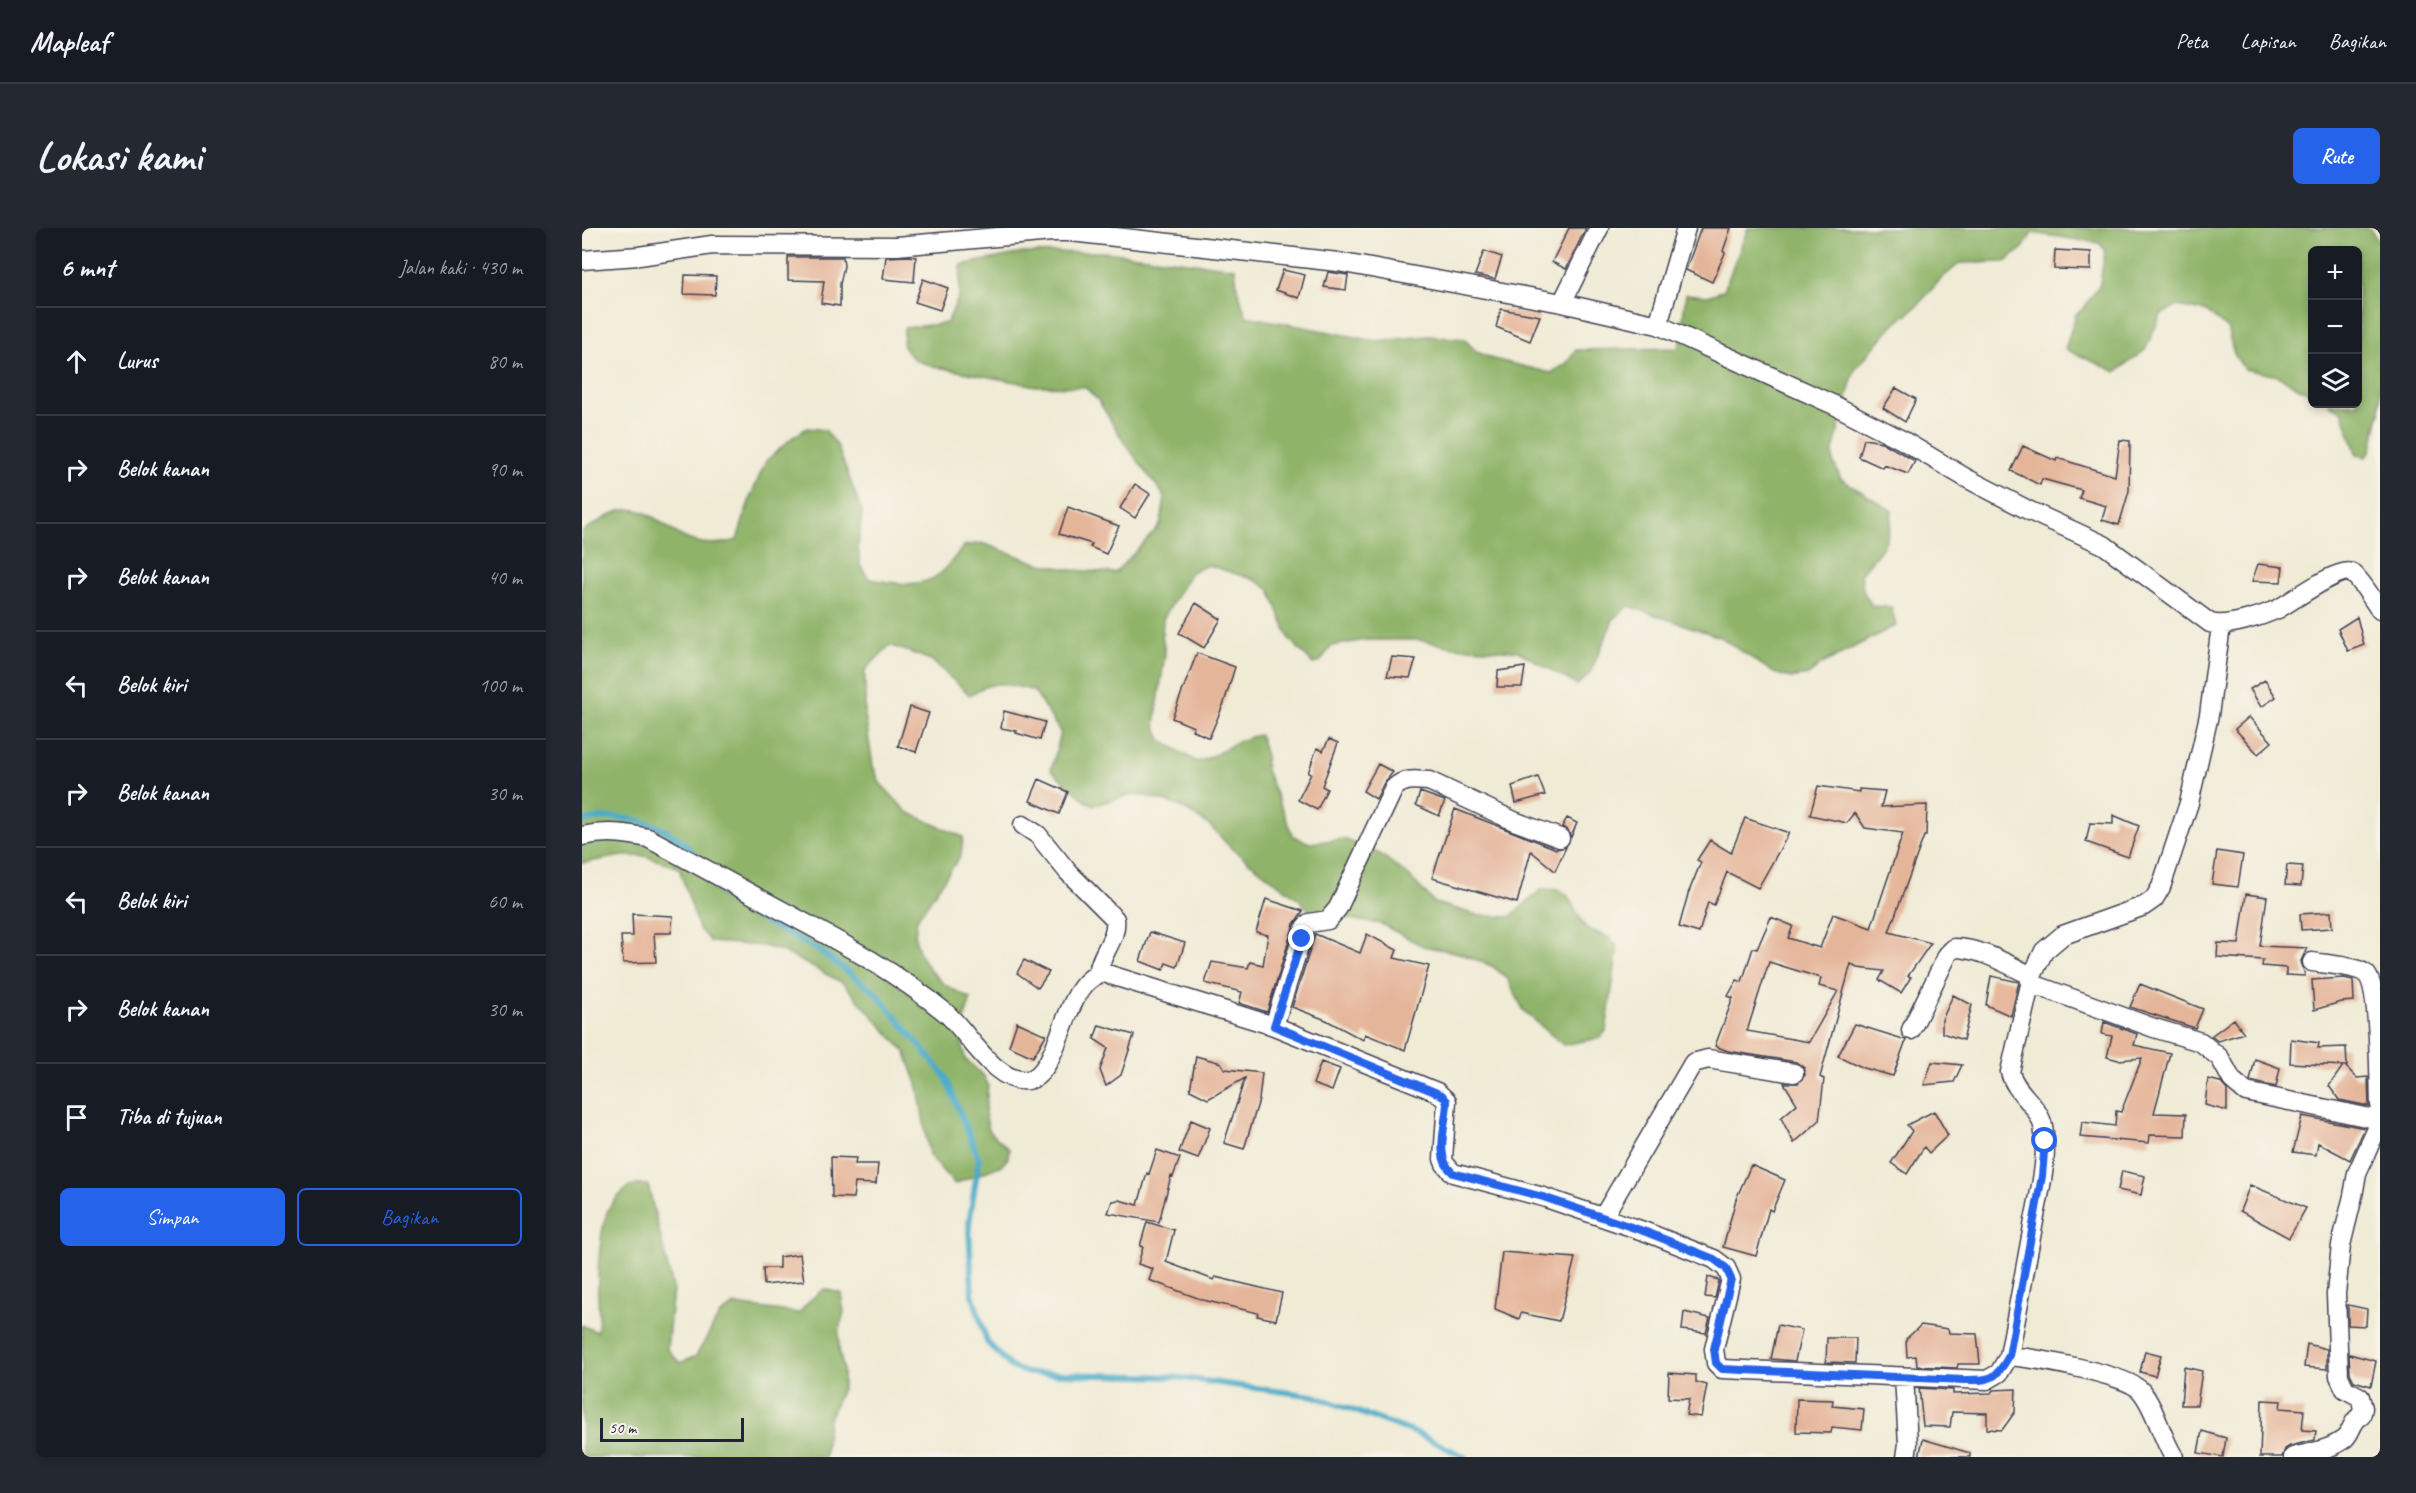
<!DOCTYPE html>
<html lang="id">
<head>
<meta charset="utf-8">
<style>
  :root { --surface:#171b24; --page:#242831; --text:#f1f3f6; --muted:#9ea1a6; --line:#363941; --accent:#2563eb }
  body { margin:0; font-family:Caveat,sans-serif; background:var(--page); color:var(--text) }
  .controls { position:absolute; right:18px; top:18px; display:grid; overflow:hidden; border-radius:9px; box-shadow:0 3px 9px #0003 }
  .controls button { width:54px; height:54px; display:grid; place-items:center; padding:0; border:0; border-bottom:2px solid var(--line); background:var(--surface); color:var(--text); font:30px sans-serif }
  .scale { position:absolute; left:18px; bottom:15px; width:144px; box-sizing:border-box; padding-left:6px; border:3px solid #22223b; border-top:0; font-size:16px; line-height:21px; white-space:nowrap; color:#22223b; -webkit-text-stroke:4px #f7f3e8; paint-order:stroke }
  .stop { position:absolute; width:18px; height:18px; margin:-14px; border:4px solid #2563eb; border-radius:50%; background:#fff }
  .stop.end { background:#2563eb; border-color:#fff; box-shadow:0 2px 6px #0008 }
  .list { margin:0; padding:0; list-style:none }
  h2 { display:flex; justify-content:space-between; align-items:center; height:78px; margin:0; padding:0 24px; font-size:26px }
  h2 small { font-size:20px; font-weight:400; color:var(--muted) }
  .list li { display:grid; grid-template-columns:39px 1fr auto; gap:18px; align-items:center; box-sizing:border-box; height:108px; padding:0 24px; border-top:2px solid var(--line) }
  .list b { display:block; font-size:22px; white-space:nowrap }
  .list em { font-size:20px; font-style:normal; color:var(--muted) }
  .actions { display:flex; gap:12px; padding:18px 24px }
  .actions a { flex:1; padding:14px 0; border:2px solid var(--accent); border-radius:9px; text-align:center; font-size:21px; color:var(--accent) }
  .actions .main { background:var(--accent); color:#fff }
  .icon { flex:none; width:33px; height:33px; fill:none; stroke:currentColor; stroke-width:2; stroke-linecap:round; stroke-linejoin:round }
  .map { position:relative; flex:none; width:1798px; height:1229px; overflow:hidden; border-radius:9px }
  header { display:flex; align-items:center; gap:36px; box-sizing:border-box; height:84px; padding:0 30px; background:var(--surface); border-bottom:2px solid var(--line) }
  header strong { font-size:28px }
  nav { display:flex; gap:33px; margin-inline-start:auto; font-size:21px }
  .intro { display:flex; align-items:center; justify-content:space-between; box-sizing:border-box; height:144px; padding:0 36px }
  h1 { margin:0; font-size:42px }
  .button { padding:15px 27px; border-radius:9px; background:var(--accent); color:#fff; font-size:21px; font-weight:700 }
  main { display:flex; gap:36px; padding:0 36px }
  aside { flex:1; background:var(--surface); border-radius:9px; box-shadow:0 3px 9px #0003 }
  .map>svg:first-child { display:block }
  .forest { fill:#8fb469; stroke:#586b52; stroke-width:1.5 }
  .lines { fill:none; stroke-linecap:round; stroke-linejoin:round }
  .stream { stroke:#49aac8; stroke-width:6 }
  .building { fill:#e5b59a; fill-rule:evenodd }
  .street-casing { stroke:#414052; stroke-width:21 }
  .street { stroke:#fff; stroke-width:18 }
  .route { stroke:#2563eb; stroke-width:8 }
</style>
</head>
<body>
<header>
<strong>Mapleaf</strong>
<nav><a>Peta</a><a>Lapisan</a><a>Bagikan</a></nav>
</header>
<div class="intro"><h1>Lokasi kami</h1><a class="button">Rute</a></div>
<main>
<aside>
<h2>6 mnt<small>Jalan kaki · 430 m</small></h2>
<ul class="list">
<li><svg class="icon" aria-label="ahead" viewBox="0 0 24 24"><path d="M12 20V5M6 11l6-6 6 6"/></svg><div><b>Lurus</b></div><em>80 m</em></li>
<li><svg class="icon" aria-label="right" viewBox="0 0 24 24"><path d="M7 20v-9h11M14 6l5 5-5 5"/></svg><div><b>Belok kanan</b></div><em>90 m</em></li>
<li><svg class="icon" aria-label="right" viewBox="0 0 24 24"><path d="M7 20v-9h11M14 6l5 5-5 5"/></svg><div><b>Belok kanan</b></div><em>40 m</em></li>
<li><svg class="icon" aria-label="left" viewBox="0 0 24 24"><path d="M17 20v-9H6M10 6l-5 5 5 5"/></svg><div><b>Belok kiri</b></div><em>100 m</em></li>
<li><svg class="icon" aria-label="right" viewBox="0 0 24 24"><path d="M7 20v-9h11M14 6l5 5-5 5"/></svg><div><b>Belok kanan</b></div><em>30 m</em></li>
<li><svg class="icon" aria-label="left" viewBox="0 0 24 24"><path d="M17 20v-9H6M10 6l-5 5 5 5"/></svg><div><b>Belok kiri</b></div><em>60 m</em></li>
<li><svg class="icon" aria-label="right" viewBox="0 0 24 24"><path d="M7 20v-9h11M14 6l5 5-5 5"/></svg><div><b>Belok kanan</b></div><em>30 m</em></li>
<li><svg class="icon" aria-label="arrive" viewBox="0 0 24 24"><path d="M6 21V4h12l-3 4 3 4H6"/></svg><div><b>Tiba di tujuan</b></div></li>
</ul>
<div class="actions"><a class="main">Simpan</a><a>Bagikan</a></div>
</aside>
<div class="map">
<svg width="1798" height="1229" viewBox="0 0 1798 1229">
  <rect width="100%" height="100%" fill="#f7f3e8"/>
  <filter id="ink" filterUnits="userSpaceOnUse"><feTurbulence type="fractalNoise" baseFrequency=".0167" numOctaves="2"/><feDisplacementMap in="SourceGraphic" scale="12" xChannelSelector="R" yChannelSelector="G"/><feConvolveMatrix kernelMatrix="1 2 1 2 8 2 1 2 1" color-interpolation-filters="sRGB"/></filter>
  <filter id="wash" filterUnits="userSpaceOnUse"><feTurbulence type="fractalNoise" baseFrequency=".008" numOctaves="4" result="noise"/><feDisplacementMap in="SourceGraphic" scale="24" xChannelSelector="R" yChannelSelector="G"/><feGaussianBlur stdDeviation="1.35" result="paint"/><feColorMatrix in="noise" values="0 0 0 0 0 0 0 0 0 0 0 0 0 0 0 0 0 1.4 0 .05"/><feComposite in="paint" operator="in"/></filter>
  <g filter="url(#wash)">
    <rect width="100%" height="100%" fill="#f0ebd5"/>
    <!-- forest -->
    <path class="forest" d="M 1166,0 L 1787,0 L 1798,15 L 1798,186 C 1791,200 1795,218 1784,229 L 1775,227 L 1760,183 L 1746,176 L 1776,176 L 1776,22 L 1730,22 L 1730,167 L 1696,148 L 1662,141 L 1652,126 L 1645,100 L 1623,83 L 1594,78 L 1579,87 L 1563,122 L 1534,144 L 1483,121 L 1494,86 L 1502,80 L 1518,56 L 1523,22 L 1517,15 L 1450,5 L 1441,20 L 1423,34 L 1378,35 L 1359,51 L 1334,79 L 1310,98 L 1272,143 L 1251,223 L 1251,233 L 1259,251 L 1310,283 C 1308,314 1299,323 1279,345 L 1281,363 L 1290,378 L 1309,379 L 1314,397 L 1240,436 L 1226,447 L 1209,450 L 1192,445 L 1138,409 L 1047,378 L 1032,390 L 1008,445 L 995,457 L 936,423 L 871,419 L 837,412 L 784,412 L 749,418 L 739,433 L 731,436 L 707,410 L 688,362 L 673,352 L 626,337 L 609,344 L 581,391 L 580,408 L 583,425 L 573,496 L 579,512 L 615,534 C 641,527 650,511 678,507 L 683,525 L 684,542 L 711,608 L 728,615 L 762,611 L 798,626 L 827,648 L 853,675 L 895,687 L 928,689 L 960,661 L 978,662 L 985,667 L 1004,700 L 1028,710 L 1034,717 L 1035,726 L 1024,803 L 1018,810 L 981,817 L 942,783 L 925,750 L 910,738 L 877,725 L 841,718 L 799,696 L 729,685 L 718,672 L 651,622 L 627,597 L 598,578 L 564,568 L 547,567 L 513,577 L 505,574 L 469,542 L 479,505 L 452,463 C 424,456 413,450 388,467 L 349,432 L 308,417 L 283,442 L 283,487 L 291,538 L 298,555 L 325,584 L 381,609 L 379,627 L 335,691 L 333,709 L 338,727 L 349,743 L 363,757 L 389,771 L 378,803 L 383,831 L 402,848 L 406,857 L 403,885 L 407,903 L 427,921 L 426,930 L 420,937 L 372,956 L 347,927 L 336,859 L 324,825 L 261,755 L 200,723 L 181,718 L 129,714 L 117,701 L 97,640 L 63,628 L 40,628 L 0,635 L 0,304 L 4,301 C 15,295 26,287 37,283 C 64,274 83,302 105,311 C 122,318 138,317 155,312 L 169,267 L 184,233 L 211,209 L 225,200 L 243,202 L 255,217 L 280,284 L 276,319 L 278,337 L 287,351 C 311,355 340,362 360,344 C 368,336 375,326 382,318 L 400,315 L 455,335 L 490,342 L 533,345 L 574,302 L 579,295 L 583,269 L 544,217 L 516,172 L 503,159 L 454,158 L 350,138 L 333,132 L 321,119 L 322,100 L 365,95 L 377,68 L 379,37 L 441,25 L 523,24 L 653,40 L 655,59 L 664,88 L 794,113 L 847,108 L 882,111 L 895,124 L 911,131 L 969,145 L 984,136 L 994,122 L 1097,120 L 1104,66 L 1126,68 L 1142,62 Z
      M 49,957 L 66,957 L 91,1060 L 85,1121 L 98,1135 L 114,1128 L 138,1086 L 153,1077 L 217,1085 L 228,1072 L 242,1061 L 259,1065 L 262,1084 L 257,1102 L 257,1121 L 261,1140 L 261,1158 L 246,1193 L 243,1229 L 0,1229 L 0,1097 L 15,1104 C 19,1086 16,1084 16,1067 C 15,1047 18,997 27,980 C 33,970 41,964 49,957 Z"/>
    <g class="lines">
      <!-- stream -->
      <path class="stream" d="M 0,594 C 40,582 90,595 115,630
        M 129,651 L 137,662 L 154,678 L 238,723 L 294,765 L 363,848 L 397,931 L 387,996 L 390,1065 L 405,1114 L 429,1139 L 446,1145 L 592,1149 L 732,1168 L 834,1205 L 883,1229"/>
    </g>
    <g id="blocks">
      <!-- building -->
      <path class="building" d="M 987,0 L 1004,0 L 984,41 L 970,34 Z
        M 1119,0 L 1149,0 L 1141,23 L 1143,25 L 1130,54 L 1104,42 Z
        M 1473,22 L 1509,24 L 1509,42 L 1472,41 Z
        M 902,23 L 920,29 L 913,51 L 893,47 Z
        M 326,28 L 334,29 L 332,54 L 301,51 L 304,29 Z
        M 206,29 L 261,29 L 262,38 L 258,56 L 258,78 L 239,75 L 242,53 L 206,52 Z
        M 701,42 L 723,47 L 717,70 L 694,62 Z
        M 746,44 L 766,47 L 764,62 L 742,59 Z
        M 103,47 L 134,48 L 133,67 L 102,66 Z
        M 341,51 L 366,60 L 358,82 L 333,74 Z
        M 919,81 L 958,88 L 948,113 L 914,99 Z
        M 1314,160 L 1334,171 L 1323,194 L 1301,180 Z
        M 1282,211 L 1300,214 L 1333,233 L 1326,246 L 1302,237 L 1301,240 L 1277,229 Z
        M 1538,212 L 1548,213 L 1547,263 L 1537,297 L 1520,292 L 1524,278 L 1497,270 L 1500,262 L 1460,251 L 1458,257 L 1429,243 L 1441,218 L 1474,233 L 1475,230 L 1533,248 Z
        M 553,256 L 568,266 L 553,290 L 538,280 Z
        M 486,279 L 537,298 L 524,326 L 508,319 L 510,316 L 477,306 Z
        M 1676,336 L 1701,339 L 1699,354 L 1670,353 Z
        M 614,375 L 639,391 L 622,420 L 597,405 Z
        M 1775,389 L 1782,417 L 1766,423 L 1756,401 Z
        M 615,425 L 653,439 L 642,475 L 627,510 L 610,502 L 612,499 L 590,490 Z
        M 810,429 L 834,431 L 828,450 L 805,448 Z
        M 943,439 L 940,459 L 915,459 L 916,443 Z
        M 1683,452 L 1694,469 L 1679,479 L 1668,461 Z
        M 328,479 L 347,485 L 334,524 L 316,518 Z
        M 422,483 L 463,494 L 458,512 L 434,505 L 435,503 L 419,500 Z
        M 1667,489 L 1690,514 L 1676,526 L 1653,501 Z
        M 747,511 L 756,515 L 740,558 L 745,561 L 735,582 L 716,572 L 729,546 L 726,545 L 735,520 L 741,523 Z
        M 796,536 L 811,544 L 802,555 L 794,571 L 781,563 Z
        M 956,549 L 963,567 L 934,575 L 930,558 Z
        M 457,551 L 486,564 L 477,586 L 448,573 Z
        M 1236,558 L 1277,564 L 1277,561 L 1303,563 L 1299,579 L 1345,577 L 1344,608 L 1342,608 L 1307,704 L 1349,715 L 1326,748 L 1329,749 L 1319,765 L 1297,752 L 1302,743 L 1276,740 L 1269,736 L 1238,849 L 1242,851 L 1237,893 L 1212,915 L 1199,890 L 1215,876 L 1202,855 L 1216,855 L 1223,847 L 1222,840 L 1214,834 L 1146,823 L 1133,818 L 1151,770 L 1146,768 L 1155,752 L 1160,754 L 1171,720 L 1175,721 L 1189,689 L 1211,698 L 1206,710 L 1238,720 L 1251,686 L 1289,700 L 1321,605 L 1283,600 L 1273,585 L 1265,595 L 1228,587 ZM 1187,734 L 1239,750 L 1237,758 L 1256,763 L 1227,814 L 1165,803 Z
        M 838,564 L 863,573 L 857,588 L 834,577 Z
        M 873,581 L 974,621 L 984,619 L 973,643 L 949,623 L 935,675 L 850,650 Z
        M 1531,587 L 1557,598 L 1546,629 L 1504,614 L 1508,595 L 1531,596 Z
        M 985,590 L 995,595 L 989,609 L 986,602 L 980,599 Z
        M 1163,590 L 1207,605 L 1176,660 L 1145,644 L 1132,677 L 1126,674 L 1117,705 L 1097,699 L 1106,666 L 1119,634 L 1115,632 L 1128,612 L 1149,625 Z
        M 1635,623 L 1661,627 L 1656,659 L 1630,656 Z
        M 1705,637 L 1721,638 L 1719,658 L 1703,657 Z
        M 1664,666 L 1685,669 L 1678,718 L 1725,720 L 1719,733 L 1723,748 L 1704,747 L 1704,740 L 1680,738 L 1681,732 L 1635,729 L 1636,715 L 1657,716 Z
        M 684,671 L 721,683 L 712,696 L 685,784 L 657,775 L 660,764 L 623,755 L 630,734 L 666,740 L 668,734 L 681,737 L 686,707 L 674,704 Z
        M 1749,684 L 1750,700 L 1719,702 L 1718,686 Z
        M 50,686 L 91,688 L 89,705 L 72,705 L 74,734 L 41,735 L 39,708 L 51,708 Z
        M 568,704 L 603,715 L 595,739 L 584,735 L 581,742 L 558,733 Z
        M 733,706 L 778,725 L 785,706 L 815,722 L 812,730 L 847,738 L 823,822 L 783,806 L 781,812 L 744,792 L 710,779 Z
        M 442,732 L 467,744 L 456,760 L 435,745 Z
        M 1409,748 L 1437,754 L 1429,788 L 1404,777 Z
        M 1762,750 L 1771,752 L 1772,773 L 1759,774 L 1732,782 L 1730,752 Z
        M 1558,756 L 1621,781 L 1613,800 L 1548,779 Z
        M 1371,767 L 1390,777 L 1381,812 L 1360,805 L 1360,792 Z
        M 1652,791 L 1662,805 L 1636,813 L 1629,808 Z
        M 435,794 L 464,807 L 451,829 L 427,818 Z
        M 1522,794 L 1555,806 L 1552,817 L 1588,825 L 1572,885 L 1604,886 L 1603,908 L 1568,907 L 1567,915 L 1498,909 L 1500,894 L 1533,898 L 1534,883 L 1539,884 L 1560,830 L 1536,832 L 1525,829 L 1530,808 L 1520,806 Z
        M 1273,796 L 1324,812 L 1311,848 L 1282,840 L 1256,828 Z
        M 517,797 L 552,807 L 539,847 L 524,858 L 518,842 L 526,820 L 512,811 Z
        M 1709,811 L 1737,815 L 1736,820 L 1764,819 L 1765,838 L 1763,838 L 1775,850 L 1786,849 L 1787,878 L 1757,872 L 1747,858 L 1761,838 L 1708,835 Z
        M 614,828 L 639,835 L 643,841 L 680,845 L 677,872 L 662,921 L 642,915 L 663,850 L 626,871 L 608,862 Z
        M 1673,831 L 1698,840 L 1694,859 L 1668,853 Z
        M 739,834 L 758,841 L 750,863 L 731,856 Z
        M 1350,834 L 1380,837 L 1372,854 L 1342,857 Z
        M 1626,851 L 1638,854 L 1645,862 L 1645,883 L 1623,877 Z
        M 1352,883 L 1366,907 L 1347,925 L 1342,919 L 1325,946 L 1309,935 L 1330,903 L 1325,897 Z
        M 1720,888 L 1783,900 L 1768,932 L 1736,915 L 1734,927 L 1711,924 Z
        M 609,892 L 628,900 L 616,931 L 597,924 Z
        M 575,922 L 598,930 L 591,949 L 589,948 L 577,994 L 526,985 L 530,973 L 537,972 L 556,977 L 565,945 L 567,946 Z
        M 249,929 L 274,930 L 273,936 L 296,936 L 294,956 L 273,955 L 271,970 L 250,969 Z
        M 1169,937 L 1203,952 L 1190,983 L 1187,981 L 1174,1028 L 1141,1019 L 1154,971 Z
        M 1540,943 L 1563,948 L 1559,967 L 1536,962 Z
        M 1668,957 L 1724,980 L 1707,1010 L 1658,983 Z
        M 565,994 L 592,1002 L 584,1034 L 632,1052 L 633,1049 L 700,1065 L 694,1092 L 675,1088 L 676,1085 L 621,1072 L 567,1052 L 571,1041 L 556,1036 L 561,1019 L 558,1018 Z
        M 920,1024 L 993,1030 L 977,1093 L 939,1085 L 937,1091 L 913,1081 Z
        M 218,1026 L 222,1053 L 182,1057 L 181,1040 L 197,1040 L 197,1029 Z
        M 1126,1049 L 1137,1052 L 1133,1070 L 1123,1069 Z
        M 1766,1077 L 1785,1081 L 1784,1098 L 1766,1097 Z
        M 1102,1084 L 1128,1090 L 1124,1105 L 1100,1102 Z
        M 1196,1097 L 1220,1102 L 1213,1133 L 1189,1131 Z
        M 1339,1097 L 1366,1101 L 1367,1105 L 1395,1106 L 1398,1136 L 1376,1136 L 1375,1140 L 1335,1138 L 1334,1128 L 1325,1129 L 1324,1111 Z
        M 1245,1110 L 1274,1110 L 1273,1135 L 1244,1134 Z
        M 1725,1116 L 1745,1121 L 1745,1141 L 1722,1139 Z
        M 1563,1123 L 1579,1127 L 1573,1148 L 1558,1144 Z
        M 1767,1126 L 1794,1133 L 1789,1158 L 1772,1153 L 1768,1145 Z
        M 1602,1139 L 1620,1143 L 1615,1177 L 1599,1177 Z
        M 1087,1145 L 1114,1147 L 1114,1154 L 1125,1157 L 1119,1189 L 1104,1187 L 1107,1171 L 1086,1170 Z
        M 1337,1160 L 1371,1162 L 1371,1166 L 1409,1165 L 1411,1162 L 1434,1161 L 1433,1184 L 1420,1202 L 1405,1201 L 1405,1185 L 1370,1184 L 1368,1199 L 1341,1198 Z
        M 1215,1171 L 1251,1172 L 1250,1178 L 1282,1181 L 1280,1202 L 1250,1199 L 1249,1205 L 1214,1204 Z
        M 1680,1172 L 1699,1173 L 1698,1180 L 1722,1182 L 1720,1202 L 1734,1203 L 1733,1212 L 1708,1218 L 1703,1221 L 1700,1229 L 1678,1229 Z
        M 1620,1203 L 1644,1210 L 1641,1229 L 1616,1225 Z
        M 1341,1211 L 1388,1225 L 1388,1229 L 1337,1229 Z"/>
    </g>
  </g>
  <g filter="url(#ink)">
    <use href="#blocks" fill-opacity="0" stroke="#414052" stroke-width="1.5"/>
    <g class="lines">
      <defs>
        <path id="street" d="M 0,32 L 57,28 L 130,17 L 315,18 L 470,4 L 489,4 L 756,34 L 980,75 L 1076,97 L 1252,177 L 1320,212 L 1384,250 L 1448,283 L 1522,317 L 1628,395 C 1645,400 1680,388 1696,381 C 1709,374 1758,338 1770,345 C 1778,350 1792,374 1798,382
          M 980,75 L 1017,0
          M 1076,97 L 1104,0
          M 441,597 L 456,607 L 486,644 L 533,691 C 536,711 517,727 516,746
          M 0,608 C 24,603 42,605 66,610 C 114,636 162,662 210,688 C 264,717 317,746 364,785 C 386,804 414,857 446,852 C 479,847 481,750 522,745 L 692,798 L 855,864 L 865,873 L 861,931 L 863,936 L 871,945 L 961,969 L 1064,1004 L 1132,1031 L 1144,1040 L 1149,1051 L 1132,1121 L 1134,1135 L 1140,1141 L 1405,1152 L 1417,1145 L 1427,1128 C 1435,1083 1444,1038 1452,993 C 1458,962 1467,929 1461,898 C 1456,876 1433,865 1428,844 L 1450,748 L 1462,723 L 1481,707 L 1562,678 L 1572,671 L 1579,659 L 1607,575 L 1627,487 L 1639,398
          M 1730,734 C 1742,736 1775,738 1784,746 C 1798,758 1797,855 1798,877
          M 1448,755 L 1572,800 L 1619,814 L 1638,830 L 1650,852 L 1664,864 L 1798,892
          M 692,798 L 723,699 L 727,695 L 746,692 L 756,680 L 812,560 C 822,550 833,552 847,553 L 932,593 L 978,610
          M 1329,802 L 1366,726 L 1372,720 C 1400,720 1426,737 1450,748
          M 1021,989 L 1111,835 L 1126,831 L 1212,845
          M 1427,1128 C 1451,1130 1545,1146 1559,1163 C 1574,1181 1579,1209 1592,1229
          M 1322,1149 L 1326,1216 L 1324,1229
          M 1711,1229 C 1727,1225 1748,1222 1762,1211 C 1770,1205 1769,1193 1779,1188 L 1781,1180 L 1778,1169 L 1763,1161 L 1757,1148 L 1754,1066 L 1759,1017 L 1771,968 L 1775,945 L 1798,894"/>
      </defs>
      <!-- street casing -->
      <use href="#street" class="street-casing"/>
      <!-- street -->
      <use href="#street" class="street"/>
    </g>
  </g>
  <g class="lines" filter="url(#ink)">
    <!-- route -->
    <path class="route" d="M 720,711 L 692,798 L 860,867 L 865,873 C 865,896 851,929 871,945 L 961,969 L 1064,1004 L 1132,1031 L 1144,1040 L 1149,1051 L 1132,1121 L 1134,1135 L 1140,1141 L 1382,1152 C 1409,1152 1413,1153 1427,1128 L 1460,948 L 1463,913"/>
  </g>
</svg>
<div class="controls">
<button>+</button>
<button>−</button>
<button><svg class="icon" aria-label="layers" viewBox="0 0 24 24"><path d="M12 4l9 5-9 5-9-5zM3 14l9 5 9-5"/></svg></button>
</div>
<div class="scale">50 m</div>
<div class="stop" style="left:1463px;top:913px"></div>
<div class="stop end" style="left:720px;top:711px"></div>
</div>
</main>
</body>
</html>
